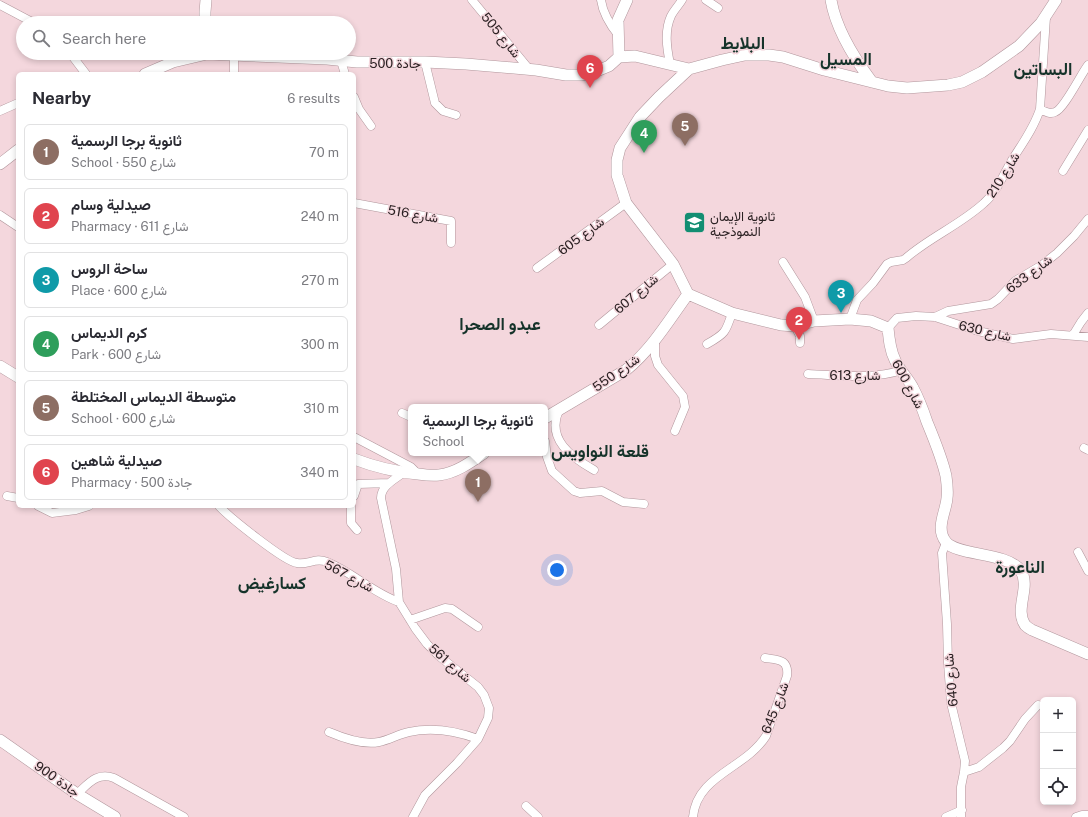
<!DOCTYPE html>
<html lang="en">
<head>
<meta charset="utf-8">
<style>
  :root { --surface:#fff; --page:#f7f7f7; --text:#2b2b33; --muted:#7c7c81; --line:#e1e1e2; --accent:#7c3aed }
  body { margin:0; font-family:"Public Sans",Vazirmatn,sans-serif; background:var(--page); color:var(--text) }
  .controls { position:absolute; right:12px; bottom:12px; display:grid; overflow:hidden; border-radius:6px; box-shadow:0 2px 6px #0003 }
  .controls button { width:36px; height:36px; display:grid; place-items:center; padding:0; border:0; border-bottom:1px solid var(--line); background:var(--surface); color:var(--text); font:20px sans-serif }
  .you { position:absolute; left:557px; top:570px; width:14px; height:14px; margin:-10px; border:3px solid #fff; border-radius:50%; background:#1a73e8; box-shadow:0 0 0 6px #1a73e833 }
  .badge { display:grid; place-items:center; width:26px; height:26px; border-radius:50%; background:var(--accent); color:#fff; font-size:13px; font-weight:700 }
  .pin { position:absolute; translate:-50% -33px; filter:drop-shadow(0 1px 2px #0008) }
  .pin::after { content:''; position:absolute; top:21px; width:14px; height:12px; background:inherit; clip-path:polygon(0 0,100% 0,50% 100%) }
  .popup { position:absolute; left:408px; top:404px; width:140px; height:52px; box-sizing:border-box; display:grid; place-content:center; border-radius:6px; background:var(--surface); filter:drop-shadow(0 1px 3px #0005); font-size:13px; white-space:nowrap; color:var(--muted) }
  .popup b { font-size:15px; color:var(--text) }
  .popup::after { content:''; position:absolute; left:50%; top:100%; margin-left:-8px; border:8px solid transparent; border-top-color:var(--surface) }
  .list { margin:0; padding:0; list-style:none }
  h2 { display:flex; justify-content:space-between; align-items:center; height:52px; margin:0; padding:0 16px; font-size:17px }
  h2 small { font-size:13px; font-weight:400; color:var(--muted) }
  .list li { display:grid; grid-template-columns:26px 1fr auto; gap:12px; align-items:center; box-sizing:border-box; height:56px; margin:0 8px 8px; padding:0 8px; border:1px solid var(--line); border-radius:6px }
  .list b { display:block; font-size:15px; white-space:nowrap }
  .list p { margin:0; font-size:13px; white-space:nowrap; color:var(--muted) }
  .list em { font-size:13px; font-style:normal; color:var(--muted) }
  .icon { flex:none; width:22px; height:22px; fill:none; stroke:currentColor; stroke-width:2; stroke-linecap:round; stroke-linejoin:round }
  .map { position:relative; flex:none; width:1088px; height:817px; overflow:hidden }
  .search { position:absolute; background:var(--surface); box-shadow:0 2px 6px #0003; left:16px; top:16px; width:340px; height:44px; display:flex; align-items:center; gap:10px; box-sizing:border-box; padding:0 14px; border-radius:22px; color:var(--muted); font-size:15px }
  .panel { position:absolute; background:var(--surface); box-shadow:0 2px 6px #0003; left:16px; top:72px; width:340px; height:436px; border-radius:6px }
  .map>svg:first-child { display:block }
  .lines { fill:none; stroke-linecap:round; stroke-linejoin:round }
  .street-casing { stroke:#b1969c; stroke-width:9 }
  .secondary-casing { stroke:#b1969c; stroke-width:12 }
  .street { stroke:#fff; stroke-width:8 }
  .secondary { stroke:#fff; stroke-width:11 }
  .labels { text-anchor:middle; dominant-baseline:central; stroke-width:3; stroke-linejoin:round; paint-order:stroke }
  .street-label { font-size:13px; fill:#2b2123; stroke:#f4d7dd }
  .poi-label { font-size:13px; fill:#2b2123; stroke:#f4d7dd; text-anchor:start }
  .district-label { font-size:17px; font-weight:bold; fill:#15332a; stroke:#f4d7dd }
</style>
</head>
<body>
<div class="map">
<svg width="1088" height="817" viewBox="0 0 1088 817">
  <rect width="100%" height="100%" fill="#f4d7dd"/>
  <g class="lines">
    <defs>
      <path id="street" d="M 472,0 L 529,69
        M 601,0 C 603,14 610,25 619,36
        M 706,0 L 718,8
        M 0,5 L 34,23
        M 70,53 L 86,74
        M 234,54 L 234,74
        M 341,61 L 345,74
        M 425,62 L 435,103 L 443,111 L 456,115
        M 670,64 C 667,49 664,31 671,16 C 674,10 679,5 682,0
        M 354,97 L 359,109 L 371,126
        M 1040,109 C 1044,111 1050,115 1055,112 C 1064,109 1081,74 1088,65
        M 0,111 L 18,103
        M 1063,171 L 1088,130
        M 354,203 L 451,221 L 451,243
        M 0,215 L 18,227
        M 783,262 L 805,297 L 814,321
        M 537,268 L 626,203
        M 935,317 L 948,311 L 991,304 L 998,299 L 1015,281 L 1042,265 L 1057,253 L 1074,236 L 1088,219
        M 850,319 L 857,300 L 873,283 L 887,264 L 891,262 L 903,260 L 906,258 C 930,237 960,225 984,203 C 997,192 1003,175 1012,160 C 1022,144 1034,128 1040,109 L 1046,17
        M 599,325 L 673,264
        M 795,326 L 800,336 L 800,343
        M 888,328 L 897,318 L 916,316 L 935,317 L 978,331 L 1013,339 L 1051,334 L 1088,337
        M 1073,335 L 1081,322 L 1088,313
        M 655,339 L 655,356 L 658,365 L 683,396 L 685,407 L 675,431
        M 707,344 C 725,334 726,332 732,313
        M 808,374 C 839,375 872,380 902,370
        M 559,410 C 546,439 571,457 594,470
        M 402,413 L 411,417
        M 354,437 L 411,467 L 418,474
        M 545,441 L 547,457 L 552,471 L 574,491 L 580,493 L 602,491 L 623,502 L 644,504
        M 1084,448 L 1088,450
        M 403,473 C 394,480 381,486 381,498 L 396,569 L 399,602 L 415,628 L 427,644 L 439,656 L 478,687 L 484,695 L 489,708 L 488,718 L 478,739 L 457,763 L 425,795 L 413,817
        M 7,496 L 18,498
        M 354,496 L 358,484 L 389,483
        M 38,506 L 52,513 L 76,510 L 89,506
        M 219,506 C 229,517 285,562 297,563 C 309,565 315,557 327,562 C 352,572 373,593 399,602
        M 351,506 L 351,523 L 357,530
        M 946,543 L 942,553 L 947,624 L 948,663 L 951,703 L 965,761 L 964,772 L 961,787 L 961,817
        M 1078,552 L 1088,571
        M 410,620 L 445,608 L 452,609 L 478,627
        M 329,732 C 343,738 364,745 379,742 C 389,740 399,734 409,732 C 432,727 456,731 478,739
        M 964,772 L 979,767 L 1003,748 L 1010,741 L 1025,719 L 1038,705
        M 77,794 C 89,783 97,772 114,778 L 184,817
        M 526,806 L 538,817
        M 693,817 C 697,775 745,769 766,736 L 787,676 C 789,659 778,660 765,658
        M 946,817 L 962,810
        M 1076,817 L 1082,815 L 1088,815"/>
      <path id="secondary" d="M 831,0 C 836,30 854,58 872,82
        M 205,23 L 205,12 L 206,0
        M 619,57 L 635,56 L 689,69 L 722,60 L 745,55 L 769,55 L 783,57 L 824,70 L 888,86 L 907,88 L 948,85 L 962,82 L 982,72 L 1019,46 L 1041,23 L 1056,0
        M 619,57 L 618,20 L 627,0
        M 689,69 L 659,97 L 640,117 L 620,148 L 617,160 L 617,175 L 626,203 L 673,264 L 688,294 L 732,313 L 781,325 L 795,326 L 814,321 L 850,319 L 871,321 L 888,328 C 889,339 890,350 895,360 C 899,370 908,378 913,388 C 919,399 923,410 927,422 C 934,439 942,458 946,476 C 947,483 948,491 947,498 C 946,512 935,528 946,542 C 957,556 1008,552 1021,571 C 1031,587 1014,609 1025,625 C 1027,627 1030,629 1032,630 L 1088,654
        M 145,74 L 173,62 L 207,54 L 327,59 L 357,62 L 425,62 L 466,64 L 536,70 L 566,75 L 581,75 L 592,73 L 609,66 L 619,57
        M 0,164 L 18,150
        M 0,366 L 18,377
        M 545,418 L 626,370 C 652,349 669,320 688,294
        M 354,459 C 375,467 395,472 418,474 C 425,475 432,476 439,475 C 456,473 471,462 484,453
        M 0,740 L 77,794 L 115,817"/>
    </defs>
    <!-- street casing -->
    <use href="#street" class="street-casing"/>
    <!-- secondary casing -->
    <use href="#secondary" class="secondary-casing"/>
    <!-- street -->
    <use href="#street" class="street"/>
    <!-- secondary -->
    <use href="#secondary" class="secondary"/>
  </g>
  <!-- icons -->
  <defs>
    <symbol id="school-square" viewBox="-11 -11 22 22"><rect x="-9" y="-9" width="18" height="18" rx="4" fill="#128e72" stroke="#f4d7dd"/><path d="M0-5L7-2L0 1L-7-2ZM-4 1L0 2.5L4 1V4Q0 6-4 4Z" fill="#fff"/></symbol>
  </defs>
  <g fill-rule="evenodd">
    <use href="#school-square" x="682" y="210" width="25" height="25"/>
  </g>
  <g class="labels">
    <!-- street labels -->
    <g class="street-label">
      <text transform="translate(501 35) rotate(51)">شارع 505</text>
      <text x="395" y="63">جادة 500</text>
      <text transform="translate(1003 175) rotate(-58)">شارع 210</text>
      <text transform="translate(413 214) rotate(10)">شارع 516</text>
      <text transform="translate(581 236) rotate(-37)">شارع 605</text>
      <text transform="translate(1029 274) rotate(-37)">شارع 633</text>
      <text transform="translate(636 294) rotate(-40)">شارع 607</text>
      <text transform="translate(985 331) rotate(13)">شارع 630</text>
      <text transform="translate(616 373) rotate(-35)">شارع 550</text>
      <text x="855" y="375">شارع 613</text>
      <text transform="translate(908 384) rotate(62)">شارع 600</text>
      <text transform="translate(349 576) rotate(28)">شارع 567</text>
      <text transform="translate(450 663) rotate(41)">شارع 561</text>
      <text transform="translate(951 680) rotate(-95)">شارع 640</text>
      <text transform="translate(775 708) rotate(-69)">شارع 645</text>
      <text transform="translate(57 779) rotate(35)">جادة 900</text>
    </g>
    <!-- poi labels -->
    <g class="poi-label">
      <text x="710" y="216">ثانوية الإيمان<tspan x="710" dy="15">النموذجية</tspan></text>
    </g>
    <!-- district labels -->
    <g class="district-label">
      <text x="743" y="43">البلايط</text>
      <text x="846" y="59">المسيل</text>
      <text x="1043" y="69">البساتين</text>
      <text x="500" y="324">عبدو الصحرا</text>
      <text x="600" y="451">قلعة النواويس</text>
      <text x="1020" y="567">الناعورة</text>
      <text x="272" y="583">كسارغيض</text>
    </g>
  </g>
</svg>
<div class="controls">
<button>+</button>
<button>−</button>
<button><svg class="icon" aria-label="locate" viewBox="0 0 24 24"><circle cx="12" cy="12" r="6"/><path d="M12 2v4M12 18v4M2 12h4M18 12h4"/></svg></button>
</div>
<div class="you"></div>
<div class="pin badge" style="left:478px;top:502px;background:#8d6e63">1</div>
<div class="popup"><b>ثانوية برجا الرسمية</b>School</div>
<div class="pin badge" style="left:799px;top:340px;background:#e0444e">2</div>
<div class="pin badge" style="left:841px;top:313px;background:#0f9aa8">3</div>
<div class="pin badge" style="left:644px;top:153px;background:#2e9e5b">4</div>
<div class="pin badge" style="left:685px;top:146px;background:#8d6e63">5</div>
<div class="pin badge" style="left:590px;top:88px;background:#e0444e">6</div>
<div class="search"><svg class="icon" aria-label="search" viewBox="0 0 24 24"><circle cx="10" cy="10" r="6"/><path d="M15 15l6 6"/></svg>Search here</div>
<section class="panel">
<h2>Nearby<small>6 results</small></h2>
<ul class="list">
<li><span class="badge" style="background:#8d6e63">1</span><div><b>ثانوية برجا الرسمية</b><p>School · شارع 550</p></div><em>70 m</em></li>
<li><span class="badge" style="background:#e0444e">2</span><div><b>صيدلية وسام</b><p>Pharmacy · شارع 611</p></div><em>240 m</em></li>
<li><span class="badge" style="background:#0f9aa8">3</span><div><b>ساحة الروس</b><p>Place · شارع 600</p></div><em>270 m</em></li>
<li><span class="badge" style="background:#2e9e5b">4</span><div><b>كرم الديماس</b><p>Park · شارع 600</p></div><em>300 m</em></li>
<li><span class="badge" style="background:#8d6e63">5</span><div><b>متوسطة الديماس المختلطة</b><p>School · شارع 600</p></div><em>310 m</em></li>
<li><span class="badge" style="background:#e0444e">6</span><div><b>صيدلية شاهين</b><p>Pharmacy · جادة 500</p></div><em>340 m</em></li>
</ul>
</section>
</div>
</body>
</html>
